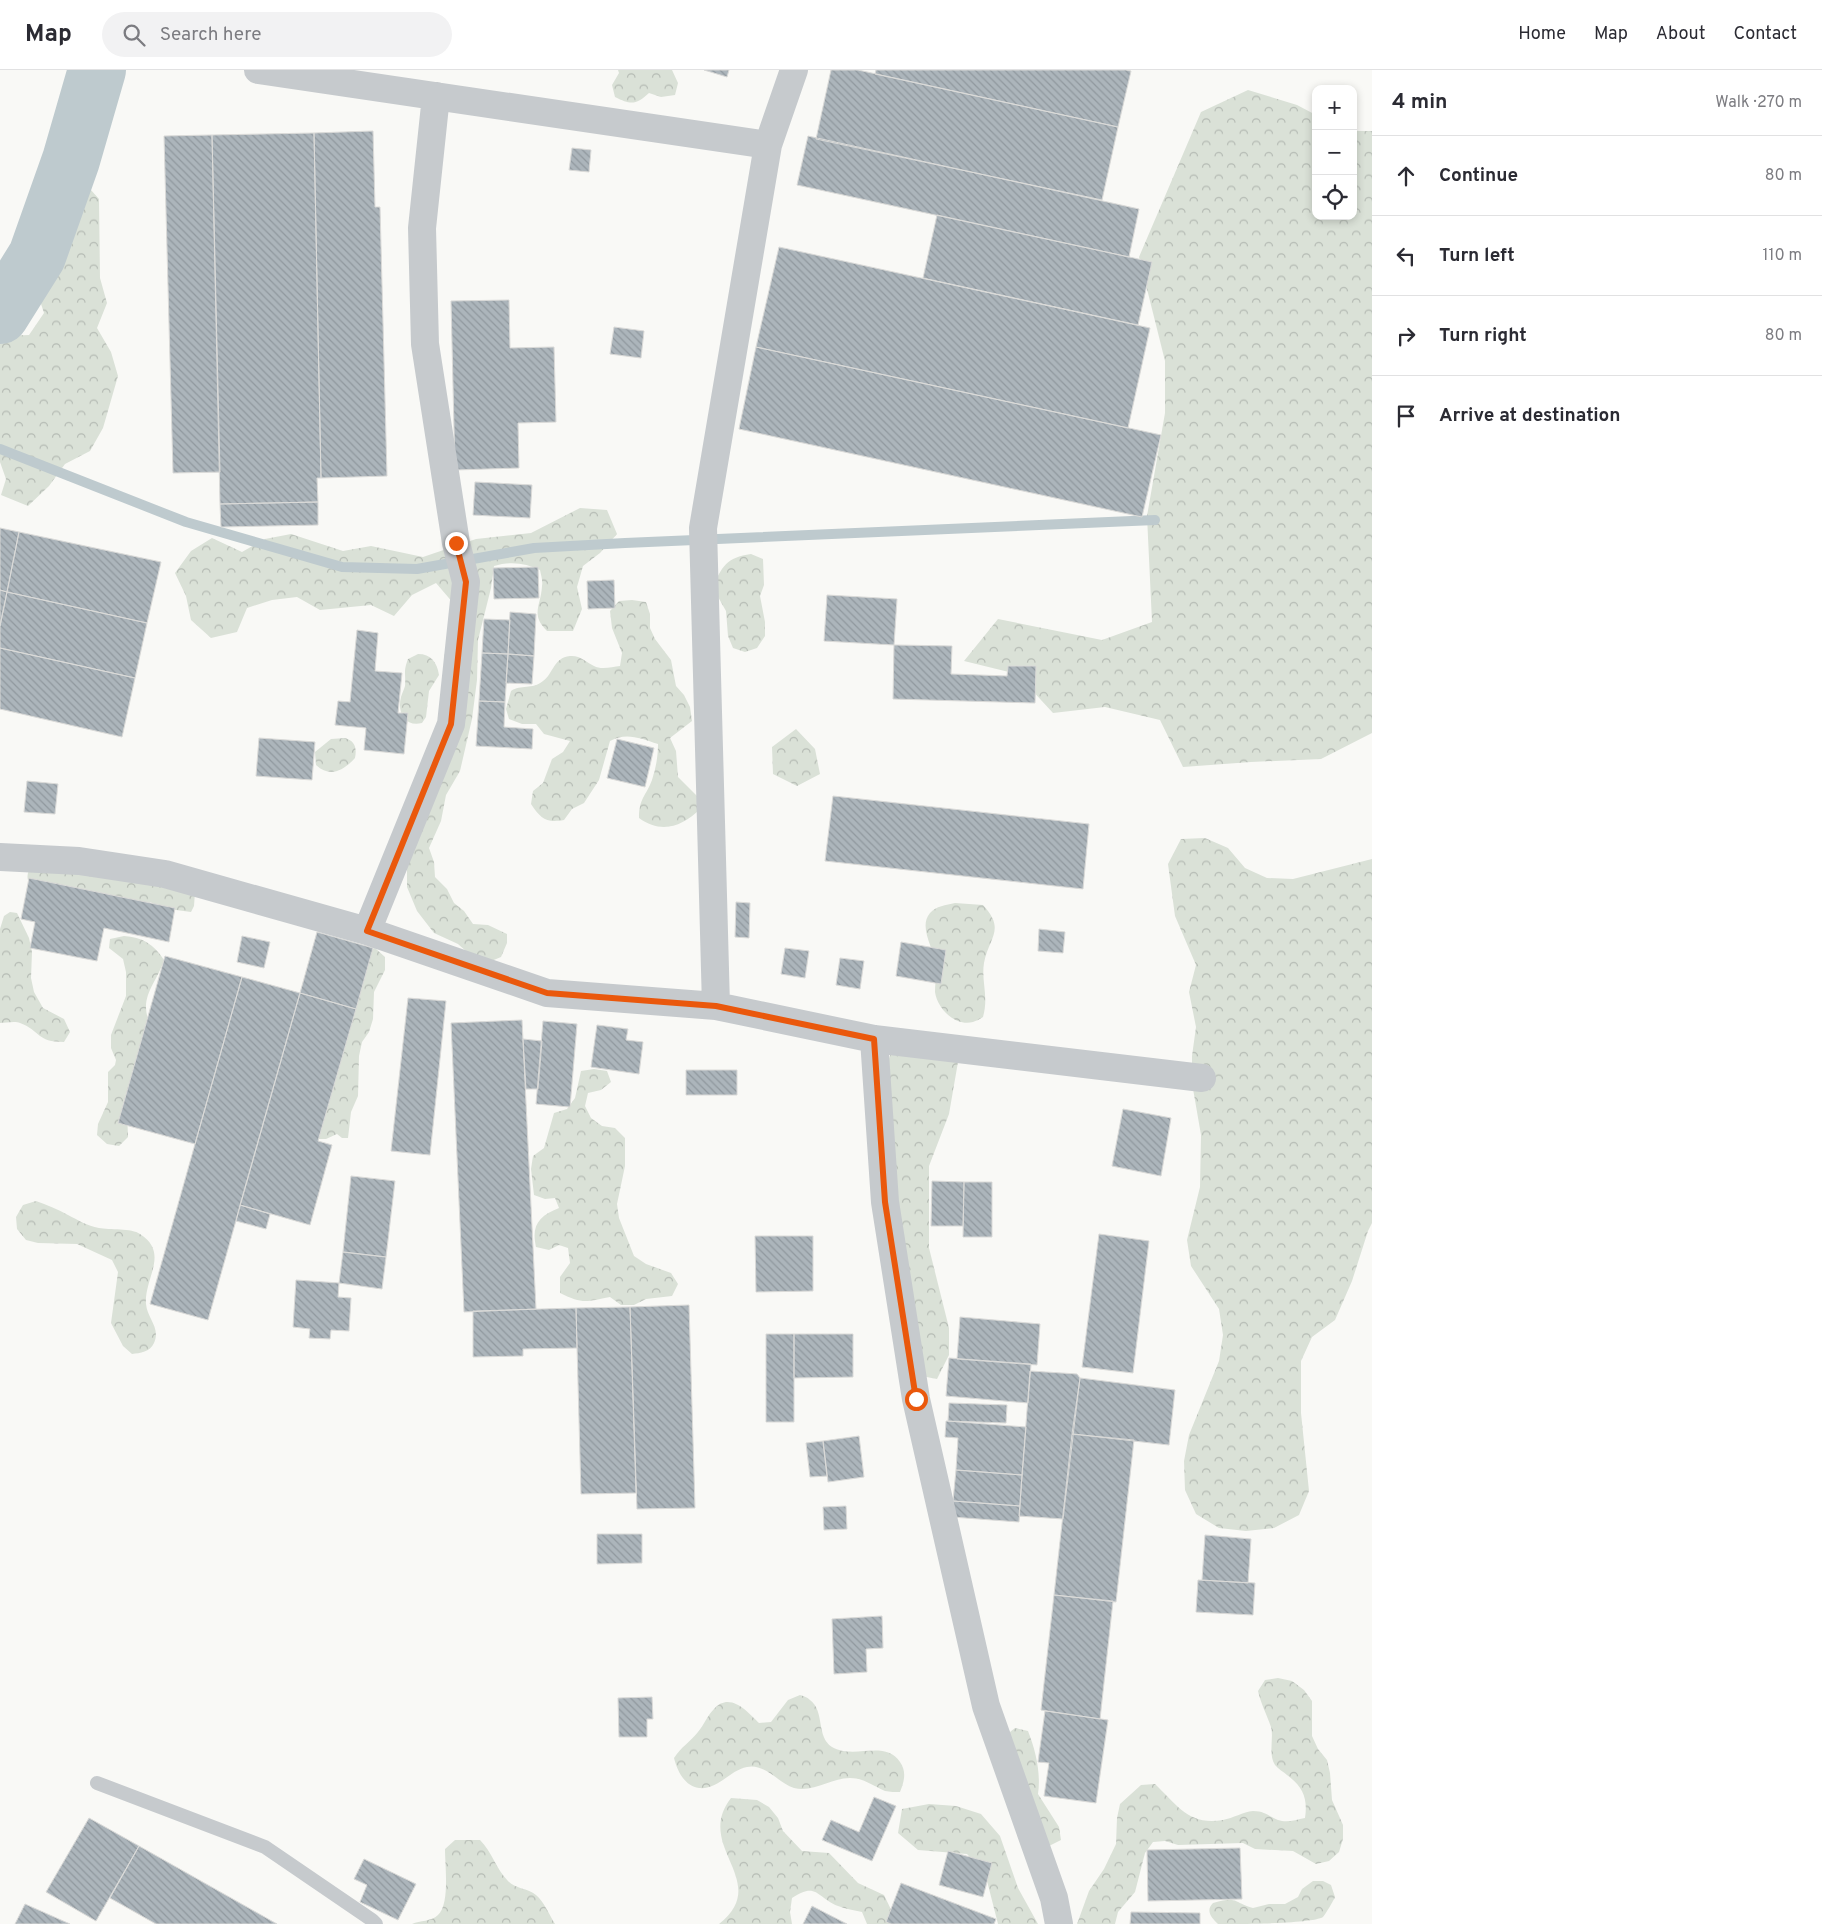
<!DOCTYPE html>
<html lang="en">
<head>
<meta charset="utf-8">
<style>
  :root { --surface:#fff; --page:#f2f2f3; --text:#2b2b33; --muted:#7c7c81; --line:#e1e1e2 }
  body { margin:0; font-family:Overpass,sans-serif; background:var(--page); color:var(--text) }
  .controls { position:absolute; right:15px; top:15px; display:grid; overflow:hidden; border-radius:10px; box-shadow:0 2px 8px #0003 }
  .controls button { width:45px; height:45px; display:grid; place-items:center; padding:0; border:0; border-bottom:1px solid var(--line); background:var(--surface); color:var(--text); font:25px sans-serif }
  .stop { position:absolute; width:15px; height:15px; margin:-11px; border:4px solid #ea580c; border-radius:50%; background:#fff }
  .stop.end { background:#ea580c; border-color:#fff; box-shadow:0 1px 5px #0008 }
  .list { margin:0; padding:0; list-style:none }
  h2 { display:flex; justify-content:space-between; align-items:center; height:65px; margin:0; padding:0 20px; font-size:21px }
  h2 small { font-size:16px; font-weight:400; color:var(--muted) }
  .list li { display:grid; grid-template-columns:32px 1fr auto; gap:15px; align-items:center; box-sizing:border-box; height:80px; padding:0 20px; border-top:1px solid var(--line) }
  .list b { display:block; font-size:19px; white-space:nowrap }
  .list em { font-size:16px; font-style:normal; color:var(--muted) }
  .icon { flex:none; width:28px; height:28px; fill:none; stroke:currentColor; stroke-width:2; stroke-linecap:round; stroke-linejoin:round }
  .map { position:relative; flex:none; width:1372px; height:1854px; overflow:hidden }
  header { display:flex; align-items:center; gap:30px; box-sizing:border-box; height:70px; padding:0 25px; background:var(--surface); border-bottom:1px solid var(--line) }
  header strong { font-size:24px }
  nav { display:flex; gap:28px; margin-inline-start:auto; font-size:18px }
  .search { width:350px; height:45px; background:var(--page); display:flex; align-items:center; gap:12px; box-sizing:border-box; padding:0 18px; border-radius:28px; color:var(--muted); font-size:19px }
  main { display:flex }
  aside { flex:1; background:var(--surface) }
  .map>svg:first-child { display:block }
  .forest { fill:url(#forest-crowns) }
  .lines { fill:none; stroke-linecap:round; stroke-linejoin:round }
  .stream { stroke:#becace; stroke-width:10 }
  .river { stroke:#becace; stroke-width:58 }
  .building { fill:url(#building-back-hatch); stroke:#dadad8 }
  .service { stroke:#c6cacd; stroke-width:14 }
  .minor { stroke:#c6cacd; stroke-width:28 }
  .route { stroke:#ea580c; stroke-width:6 }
</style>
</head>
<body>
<header>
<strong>Map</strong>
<div class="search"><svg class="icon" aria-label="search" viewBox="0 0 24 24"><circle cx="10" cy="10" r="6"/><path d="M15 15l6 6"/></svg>Search here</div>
<nav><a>Home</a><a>Map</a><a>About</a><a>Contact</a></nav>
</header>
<main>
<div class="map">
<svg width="1372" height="1854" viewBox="0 0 1372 1854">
  <defs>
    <pattern id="forest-crowns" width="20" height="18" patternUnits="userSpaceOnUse" patternTransform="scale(1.25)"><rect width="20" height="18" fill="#dae1d7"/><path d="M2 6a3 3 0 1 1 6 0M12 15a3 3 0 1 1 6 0" fill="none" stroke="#b5bbb4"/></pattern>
    <pattern id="building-back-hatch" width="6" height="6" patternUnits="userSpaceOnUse" patternTransform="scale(1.25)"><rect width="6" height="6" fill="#acb5bb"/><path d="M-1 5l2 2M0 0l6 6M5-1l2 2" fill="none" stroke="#90989e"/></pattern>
  </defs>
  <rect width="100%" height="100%" fill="#f9f9f6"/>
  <!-- forest -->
  <path class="forest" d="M 618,0 L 672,0 L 678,13 L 675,25 L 661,27 L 649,23 C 636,35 631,35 615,27 L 612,15 L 619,3 Z
    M 1248,20 L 1297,35 L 1316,45 L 1316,146 L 1353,146 L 1353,61 L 1372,61 L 1372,663 L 1321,689 L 1251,692 L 1183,697 L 1160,650 L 1105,637 L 1053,643 L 1017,604 L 964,591 L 998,549 L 1102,570 L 1152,552 L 1147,446 L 1165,343 L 1165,291 L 1139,187 L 1201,42 Z
    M 82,110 L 99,129 L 100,208 L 107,233 L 97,258 L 111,282 L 118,306 L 103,358 L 90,381 L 65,394 L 49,416 L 28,436 L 1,425 L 6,409 L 0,392 L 0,268 L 4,266 L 29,265 L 44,243 C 34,212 25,192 62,177 L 66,165 L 53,143 L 48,129 L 56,115 Z
    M 580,438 L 607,440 L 617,464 L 600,483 L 583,496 L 577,517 L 582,539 L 573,561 L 547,561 C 530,544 541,536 542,516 C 543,511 541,505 540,500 C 526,493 510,491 494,496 L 491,518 L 478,570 L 477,610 L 472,649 L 460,701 L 446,725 L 441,751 L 429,778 L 434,792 L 435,807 L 447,819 L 454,833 L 464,841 L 473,854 L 488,855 L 507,864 L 507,873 L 501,887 L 489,892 L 476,890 L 458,874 L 434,863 L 417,841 L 407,817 L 407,790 L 447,637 L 444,586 L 454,560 L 454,534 L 436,513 L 412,525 L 394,546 L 371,535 L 320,540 L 297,527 L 272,530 L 247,538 L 237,562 L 211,568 L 191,550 L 186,526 L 175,503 L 191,481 L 212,468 L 242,482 L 265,469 L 291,464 L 343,481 L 371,476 L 423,487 L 476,469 L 531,463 Z
    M 751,484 L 763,489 L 764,515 L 760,526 L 765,552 L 765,566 L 757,578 L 745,582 L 733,578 L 728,566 L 726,541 L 713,518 C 721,497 727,487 751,484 Z
    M 632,530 L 646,532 L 650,544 L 650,558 L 655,569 L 671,590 L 676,616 L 684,625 L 690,637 L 692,651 L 670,668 L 676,681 L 678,707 L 697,726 L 700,739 C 682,757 661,764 639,748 C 639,728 646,726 652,710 C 656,698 658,686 658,674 C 640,668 626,662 610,671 L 599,710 L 584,733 L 572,739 L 564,750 C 546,753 541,749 531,734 L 533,721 L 543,713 L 552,689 L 563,682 L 570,671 L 544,664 L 536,654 L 522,654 L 509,649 L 506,639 L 511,621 C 521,614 532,620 543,611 C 554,603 553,588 570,586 C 580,585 586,592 594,596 C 601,600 612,597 620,596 L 622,583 L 612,558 L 610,541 L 619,531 Z
    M 418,584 C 431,584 437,592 439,605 L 429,621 L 426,647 L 422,653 C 405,657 397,643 401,627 C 402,623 404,620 405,616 C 406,604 403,602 408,589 Z
    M 796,659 L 815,679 L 820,704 L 797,716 L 773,704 L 772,677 Z
    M 345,668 C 355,671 357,678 355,688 C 343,701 330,708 316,695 L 315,682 L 331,669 Z
    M 1205,768 L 1228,778 L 1245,798 L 1267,808 L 1293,809 L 1372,789 L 1372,1153 L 1368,1161 L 1352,1211 L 1335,1250 L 1312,1267 L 1301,1291 L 1301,1343 L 1309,1421 L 1299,1445 L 1274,1458 L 1246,1461 L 1219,1458 L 1196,1444 L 1185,1420 L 1184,1391 L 1189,1365 L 1219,1291 L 1223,1265 L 1219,1239 L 1191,1196 L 1187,1170 L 1200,1117 L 1201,1065 L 1192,1013 L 1192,986 L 1196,957 L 1189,922 L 1196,895 L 1175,846 L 1168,794 L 1181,769 Z
    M 33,794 L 195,822 L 194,836 L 191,842 L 154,837 L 151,832 L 139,833 L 35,823 C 27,812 24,805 33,794 Z
    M 955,833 L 983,835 C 1006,860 989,867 984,893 C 981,911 989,926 983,947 C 980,949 976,951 973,952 C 955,957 937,938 935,922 C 935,913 937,903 936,894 C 934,879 918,857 930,843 C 936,836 946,835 955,833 Z
    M 10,842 L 17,843 L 29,868 L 32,882 L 31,908 L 34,922 L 43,938 L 64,949 L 70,962 L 64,972 C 36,972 41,961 20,953 C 15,951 6,953 0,953 L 0,859 L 4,846 Z
    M 124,866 C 142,867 154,874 164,890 C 156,915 137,928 151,956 L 127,1041 L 128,1067 L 119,1076 L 107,1074 L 97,1065 L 98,1054 L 108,1032 L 108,1002 L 115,995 L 116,990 L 111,978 L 111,965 L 126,926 L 126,902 L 123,889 L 109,878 L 110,869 Z
    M 375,878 L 385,887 L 385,900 L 374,922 L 373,949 L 369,962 L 362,972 L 359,986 L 358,1026 L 351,1042 L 348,1068 L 342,1068 L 337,1064 L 326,1069 L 313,1069 L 363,882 Z
    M 894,975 L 958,992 L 949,1044 L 929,1096 L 929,1178 L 949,1258 L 949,1285 L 937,1309 L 911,1304 L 885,999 Z
    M 594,999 L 607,1001 L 611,1012 L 601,1020 L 588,1023 L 585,1036 L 591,1048 L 602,1056 L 615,1058 L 625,1068 L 625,1096 L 617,1134 L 619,1148 L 634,1186 L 646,1194 L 671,1203 L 678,1214 L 672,1226 L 646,1229 L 634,1235 L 621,1235 L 610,1227 C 586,1232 582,1234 560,1223 L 560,1207 L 570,1193 L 568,1178 L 559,1175 L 549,1180 L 536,1177 C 531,1155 539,1146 559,1138 L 555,1128 L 545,1129 L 534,1125 L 531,1099 L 533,1086 L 544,1078 L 554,1043 L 567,1039 L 575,1028 L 581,1001 Z
    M 36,1131 C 47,1135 57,1139 68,1145 C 78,1150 87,1156 99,1158 C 109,1160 132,1158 140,1164 C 170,1183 144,1208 146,1234 C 147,1248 161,1258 154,1273 C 150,1282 140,1283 132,1284 L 123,1276 L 111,1253 L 118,1202 L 112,1190 L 77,1174 L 38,1173 L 26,1170 L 17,1159 L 16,1147 L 23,1135 Z
    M 1278,1608 L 1292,1611 L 1304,1620 L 1312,1631 L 1312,1666 L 1318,1679 L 1327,1690 L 1330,1703 L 1332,1730 L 1343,1755 L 1343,1769 L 1339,1782 L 1329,1791 L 1316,1794 L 1293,1781 L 1255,1779 L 1243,1773 L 1178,1775 L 1165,1771 L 1153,1772 L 1145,1783 L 1135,1822 L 1118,1842 L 1115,1854 L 1077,1854 L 1089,1821 L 1104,1799 L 1116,1774 L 1117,1748 L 1120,1734 L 1141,1715 L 1155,1714 C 1177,1735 1189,1756 1223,1750 C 1233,1748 1243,1742 1253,1741 C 1265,1741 1268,1746 1278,1750 C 1287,1753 1295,1750 1305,1748 C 1308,1728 1303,1717 1287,1705 C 1284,1702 1278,1699 1275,1695 C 1268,1685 1274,1668 1271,1657 C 1267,1645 1261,1634 1258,1621 L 1265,1610 Z
    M 800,1625 C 803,1626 807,1627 810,1630 C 825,1641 816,1667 832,1677 C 854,1690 885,1669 900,1692 C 907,1702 904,1712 900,1722 C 895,1722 890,1722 885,1721 C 873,1716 864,1708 850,1708 C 831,1708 813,1723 794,1718 C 778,1713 765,1693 747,1697 C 730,1700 718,1720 699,1718 C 684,1716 677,1700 674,1688 C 681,1677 690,1672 698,1662 C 704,1655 707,1646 714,1639 C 730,1621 748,1642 759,1653 L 771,1652 L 788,1630 Z
    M 1015,1658 L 1028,1661 C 1036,1681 1041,1704 1038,1724 L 1059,1757 L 1061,1770 L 1049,1776 L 1005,1666 Z
    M 731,1728 L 757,1730 L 769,1737 L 778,1748 L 783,1761 L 802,1781 L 829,1783 L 858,1813 L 884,1825 L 898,1854 L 867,1854 L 862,1842 C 854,1840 846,1839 838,1836 C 817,1828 817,1811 792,1828 L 790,1842 L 792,1854 L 719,1854 C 773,1811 693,1777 731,1728 Z
    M 929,1734 L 956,1736 L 981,1744 L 1000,1766 L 1018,1818 L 1038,1854 L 998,1854 L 985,1803 L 967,1784 L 918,1780 L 898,1763 L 902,1739 Z
    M 455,1770 L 480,1770 C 492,1782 496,1799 508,1811 C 515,1819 528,1818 536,1825 C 544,1832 549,1844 555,1854 L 412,1854 C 420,1850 431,1852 438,1845 C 450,1834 445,1796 445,1779 Z
    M 1313,1811 L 1323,1811 L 1331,1815 L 1335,1827 C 1334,1830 1325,1845 1323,1847 C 1312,1854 1236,1854 1218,1854 C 1212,1848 1205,1841 1213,1833 C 1238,1826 1232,1832 1253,1838 L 1269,1834 L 1285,1834 L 1298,1827 L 1302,1819 Z"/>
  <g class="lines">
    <!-- stream -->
    <path class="stream" d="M 0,379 L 186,452 L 342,497 L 417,499 L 534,478 L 625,473 L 1155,450"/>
    <!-- river -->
    <path class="river" d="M 0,245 L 37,186 L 71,90 L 97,0"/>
  </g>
  <!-- building -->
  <path class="building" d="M 704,0 L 729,0 L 727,7 Z
    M 831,0 L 858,0 L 1118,57 L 1102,130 L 816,69 Z
    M 876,0 L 1126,0 L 1131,1 L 1118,57 L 875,4 Z
    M 373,61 L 375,137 L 380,137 L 387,406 L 321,408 L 314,63 Z
    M 314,63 L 321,408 L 317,408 L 318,432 L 220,434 L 212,65 Z
    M 212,65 L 220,402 L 173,403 L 164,66 Z
    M 808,66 L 1139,139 L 1129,187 L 797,115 Z
    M 572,78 L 591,80 L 589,102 L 569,100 Z
    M 937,145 L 1152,192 L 1138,255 L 923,208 Z
    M 779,177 L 1150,258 L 1128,358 L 756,277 Z
    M 509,230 L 510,278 L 554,277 L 556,352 L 518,353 L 519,398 L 455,400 L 451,231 Z
    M 614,257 L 644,261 L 641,288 L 610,284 Z
    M 756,277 L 1161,365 L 1142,447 L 739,359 Z
    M 475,412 L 532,415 L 530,448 L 473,445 Z
    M 318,432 L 318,455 L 221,457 L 220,434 Z
    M 0,458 L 19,462 L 7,522 L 0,520 Z
    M 19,462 L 161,492 L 147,553 L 7,522 Z
    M 538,497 L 539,528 L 494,529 L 493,498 Z
    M 614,510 L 615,538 L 588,539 L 587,511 Z
    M 0,520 L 7,522 L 0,556 Z
    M 7,522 L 147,553 L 135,608 L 0,578 L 0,556 Z
    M 827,525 L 897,529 L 894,575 L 824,571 Z
    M 510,542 L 536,544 L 534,586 L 508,584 Z
    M 484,549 L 510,550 L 508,584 L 482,583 Z
    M 357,560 L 378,563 L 375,601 L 402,603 L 398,643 L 408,643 L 404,684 L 364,680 L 366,658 L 335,655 L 338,631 L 350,632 Z
    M 894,575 L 952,576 L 951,604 L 1007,606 L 1008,596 L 1036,596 L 1035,633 L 893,629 Z
    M 0,578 L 135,608 L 122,667 L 0,639 Z
    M 482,583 L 508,584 L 505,632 L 479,631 Z
    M 508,584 L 534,586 L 532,614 L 506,613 Z
    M 479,631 L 505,632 L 504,657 L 533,659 L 532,679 L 476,676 Z
    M 259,668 L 315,672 L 312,710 L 256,706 Z
    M 617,669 L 654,678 L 645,717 L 607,708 Z
    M 27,711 L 58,714 L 55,744 L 24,742 Z
    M 833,726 L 1089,754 L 1083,819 L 825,791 Z
    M 29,808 L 175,838 L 169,872 L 104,858 L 97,891 L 30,878 L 35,852 L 21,849 Z
    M 736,832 L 750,833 L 749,868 L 735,867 Z
    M 1039,859 L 1065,862 L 1063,883 L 1038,881 Z
    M 317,862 L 373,878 L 356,939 L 300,923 Z
    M 242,866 L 270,872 L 264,898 L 237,892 Z
    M 901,872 L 946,880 L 941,914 L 896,906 Z
    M 785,878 L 809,881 L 805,908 L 781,904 Z
    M 165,886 L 242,907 L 195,1074 L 118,1053 Z
    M 840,888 L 864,891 L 860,919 L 836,915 Z
    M 242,907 L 300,923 L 208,1250 L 150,1234 Z
    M 300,923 L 356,939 L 318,1071 L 332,1075 L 310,1155 L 240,1135 Z
    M 408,928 L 446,931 L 430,1085 L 391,1081 Z
    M 522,950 L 536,1239 L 464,1242 L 451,953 Z
    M 543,951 L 577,954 L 570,1037 L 536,1034 Z
    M 597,955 L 628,959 L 626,970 L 643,972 L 639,1004 L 591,997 Z
    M 523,969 L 542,971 L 538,1019 L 526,1019 Z
    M 686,1000 L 737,1000 L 737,1025 L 686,1025 Z
    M 1123,1039 L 1171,1048 L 1161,1106 L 1112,1096 Z
    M 351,1106 L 395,1111 L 386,1187 L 343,1182 Z
    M 932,1111 L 964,1112 L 963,1156 L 931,1156 Z
    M 964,1112 L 992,1112 L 992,1167 L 963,1167 Z
    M 240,1135 L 270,1144 L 266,1159 L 236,1151 Z
    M 1099,1164 L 1149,1171 L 1133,1303 L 1082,1297 Z
    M 755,1166 L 813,1166 L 813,1221 L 756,1222 Z
    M 343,1182 L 386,1187 L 382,1219 L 339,1213 Z
    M 296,1210 L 339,1213 L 338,1227 L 351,1228 L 349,1261 L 331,1260 L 330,1269 L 309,1268 L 310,1259 L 293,1257 Z
    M 689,1235 L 695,1438 L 637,1439 L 630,1237 Z
    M 630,1237 L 636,1423 L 581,1424 L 576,1238 Z
    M 576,1238 L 577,1278 L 523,1279 L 523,1286 L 473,1287 L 473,1241 Z
    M 960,1247 L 1040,1254 L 1037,1295 L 957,1289 Z
    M 766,1264 L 794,1264 L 794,1352 L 766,1352 Z
    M 794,1264 L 853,1264 L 853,1307 L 794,1308 Z
    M 949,1288 L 1031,1294 L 1028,1333 L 946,1326 Z
    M 1030,1301 L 1077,1304 L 1080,1308 L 1063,1449 L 1019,1446 Z
    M 1080,1308 L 1175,1320 L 1169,1375 L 1072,1364 Z
    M 949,1333 L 1007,1335 L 1006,1353 L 948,1351 Z
    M 946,1351 L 1026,1357 L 1022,1405 L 956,1400 L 958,1368 L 945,1367 Z
    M 1072,1364 L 1134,1370 L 1116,1532 L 1054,1525 Z
    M 859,1366 L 864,1407 L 828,1412 L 823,1371 Z
    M 823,1371 L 827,1406 L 810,1407 L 806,1373 Z
    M 956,1400 L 1022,1405 L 1020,1436 L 953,1431 Z
    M 953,1431 L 1020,1436 L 1019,1452 L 952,1447 Z
    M 846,1436 L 847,1459 L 824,1460 L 823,1437 Z
    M 597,1464 L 642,1464 L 642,1493 L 597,1494 Z
    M 1205,1465 L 1251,1469 L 1248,1513 L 1202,1510 Z
    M 1198,1510 L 1255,1513 L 1253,1545 L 1196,1542 Z
    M 1054,1525 L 1113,1531 L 1100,1649 L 1041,1640 Z
    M 882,1546 L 883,1578 L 866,1579 L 867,1602 L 834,1604 L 832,1549 Z
    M 652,1627 L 653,1649 L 647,1649 L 647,1667 L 619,1667 L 618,1628 Z
    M 1045,1641 L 1108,1650 L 1096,1733 L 1044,1726 L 1049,1693 L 1038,1692 Z
    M 874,1727 L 896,1736 L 872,1791 L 822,1770 L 831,1750 L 859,1762 Z
    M 89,1748 L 139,1776 L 96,1851 L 46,1822 Z
    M 139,1776 L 277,1854 L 156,1854 L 110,1828 Z
    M 1240,1778 L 1242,1829 L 1148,1831 L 1147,1780 Z
    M 948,1781 L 992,1793 L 983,1827 L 939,1815 Z
    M 364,1789 L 416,1814 L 398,1850 L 360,1832 L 367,1815 L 354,1809 Z
    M 901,1813 L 996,1849 L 994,1854 L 891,1854 L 886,1852 Z
    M 25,1834 L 70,1854 L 15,1854 Z
    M 812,1836 L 847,1854 L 803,1854 Z
    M 1131,1842 L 1200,1843 L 1200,1854 L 1130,1854 Z"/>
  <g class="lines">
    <!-- service -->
    <path class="service" d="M 97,1713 L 265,1777 L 372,1850 L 376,1854"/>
    <!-- minor -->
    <path class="minor" d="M 258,0 L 768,75
      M 0,787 L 79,791 L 165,804 L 367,861 L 547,923 L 716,936 L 874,969 L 1202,1008
      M 367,861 L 451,654 L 466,512 L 456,473 L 425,274 L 422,158 L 436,26
      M 716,936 L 703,458 L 768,75 L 794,0
      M 874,969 L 885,1132 L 916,1329 L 986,1636 L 1054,1828 L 1059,1854"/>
  </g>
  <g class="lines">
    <!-- route -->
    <path class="route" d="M 456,473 L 466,512 L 451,654 L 367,861 L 547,923 L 716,936 L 874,969 L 885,1132 L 916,1329"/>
  </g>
</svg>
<div class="controls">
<button>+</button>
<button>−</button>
<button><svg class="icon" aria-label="locate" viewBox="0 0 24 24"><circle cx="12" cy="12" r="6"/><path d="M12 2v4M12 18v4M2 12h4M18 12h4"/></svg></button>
</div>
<div class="stop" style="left:916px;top:1329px"></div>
<div class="stop end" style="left:456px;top:473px"></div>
</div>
<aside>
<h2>4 min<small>Walk · 270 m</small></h2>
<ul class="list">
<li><svg class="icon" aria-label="ahead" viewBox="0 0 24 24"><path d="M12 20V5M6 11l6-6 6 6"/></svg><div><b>Continue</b></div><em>80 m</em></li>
<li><svg class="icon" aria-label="left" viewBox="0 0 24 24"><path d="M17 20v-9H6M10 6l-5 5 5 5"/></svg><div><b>Turn left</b></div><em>110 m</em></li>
<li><svg class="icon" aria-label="right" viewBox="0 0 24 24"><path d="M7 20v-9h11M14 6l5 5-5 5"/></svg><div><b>Turn right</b></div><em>80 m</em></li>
<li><svg class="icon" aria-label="arrive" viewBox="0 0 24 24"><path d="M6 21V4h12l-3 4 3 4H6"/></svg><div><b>Arrive at destination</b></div></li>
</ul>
</aside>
</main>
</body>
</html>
